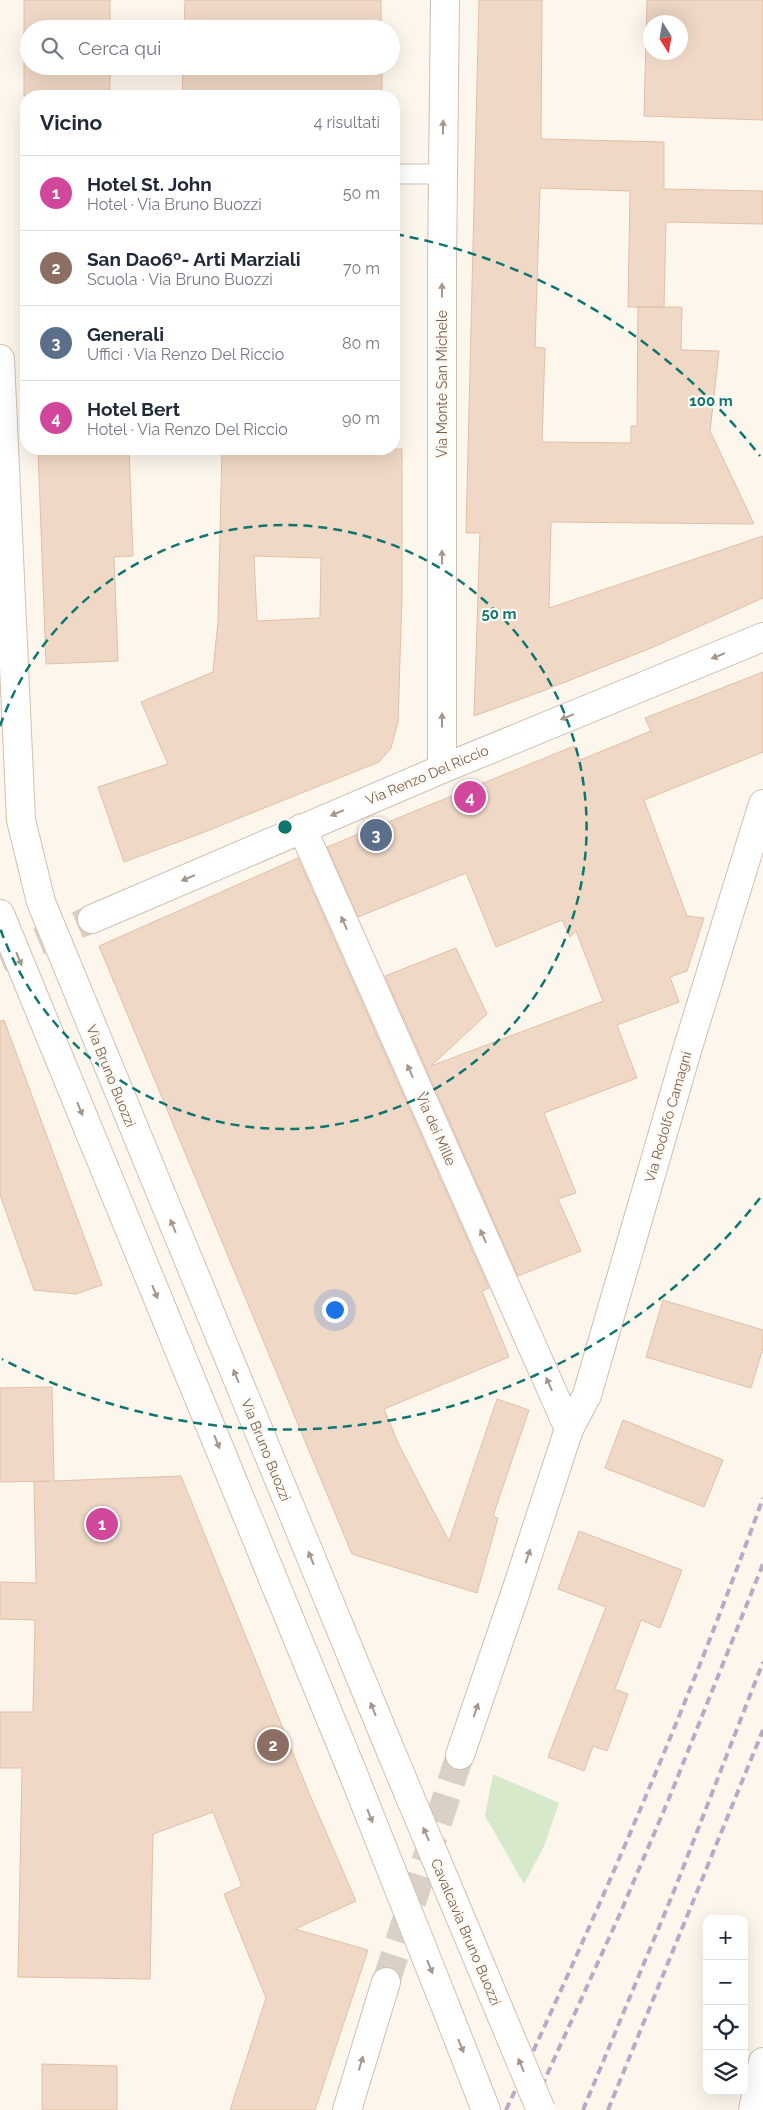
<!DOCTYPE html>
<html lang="it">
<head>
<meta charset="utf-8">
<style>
  :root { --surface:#fff; --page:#f6f6f7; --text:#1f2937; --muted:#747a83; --line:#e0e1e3; --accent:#1a73e8 }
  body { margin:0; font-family:Raleway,sans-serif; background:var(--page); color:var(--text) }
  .controls { position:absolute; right:15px; bottom:15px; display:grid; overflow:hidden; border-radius:10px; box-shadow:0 5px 20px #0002 }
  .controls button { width:45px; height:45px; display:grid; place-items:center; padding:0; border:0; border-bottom:1px solid var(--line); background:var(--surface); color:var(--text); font:25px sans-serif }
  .compass { position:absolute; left:643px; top:15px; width:45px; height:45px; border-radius:50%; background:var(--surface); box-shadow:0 5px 20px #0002; rotate:169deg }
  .you { position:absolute; left:334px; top:1309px; width:18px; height:18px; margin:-12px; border:4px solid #fff; border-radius:50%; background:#1a73e8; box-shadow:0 0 0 8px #1a73e833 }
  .badge { display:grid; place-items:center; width:32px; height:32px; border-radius:50%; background:var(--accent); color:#fff; font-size:16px; font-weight:700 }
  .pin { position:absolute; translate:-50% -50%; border:2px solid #fff; box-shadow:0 1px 5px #0006 }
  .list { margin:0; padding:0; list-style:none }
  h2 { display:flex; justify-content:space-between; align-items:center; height:65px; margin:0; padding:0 20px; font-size:21px }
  h2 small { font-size:16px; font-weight:400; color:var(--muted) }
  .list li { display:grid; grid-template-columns:32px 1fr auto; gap:15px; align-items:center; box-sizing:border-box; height:75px; padding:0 20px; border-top:1px solid var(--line) }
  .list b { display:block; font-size:19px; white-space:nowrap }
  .list p { margin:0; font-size:16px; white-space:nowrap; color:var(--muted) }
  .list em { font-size:16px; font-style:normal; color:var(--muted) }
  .icon { flex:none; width:28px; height:28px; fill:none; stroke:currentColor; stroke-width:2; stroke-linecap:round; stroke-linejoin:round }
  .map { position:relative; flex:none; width:763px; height:2110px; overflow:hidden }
  .search { position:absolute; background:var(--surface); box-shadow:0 5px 20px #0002; left:20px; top:20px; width:380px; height:55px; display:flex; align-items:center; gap:12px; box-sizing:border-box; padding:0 18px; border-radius:28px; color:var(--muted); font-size:19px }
  .panel { position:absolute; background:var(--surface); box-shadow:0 5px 20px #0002; left:20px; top:90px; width:380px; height:365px; border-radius:20px }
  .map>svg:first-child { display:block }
  .green { fill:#d6e9cb }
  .building { fill:#efd8c6; stroke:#e1c0a7; fill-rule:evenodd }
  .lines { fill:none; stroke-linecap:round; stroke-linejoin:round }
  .minor-tunnel { stroke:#dad0c5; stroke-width:28; stroke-dasharray:28 14; stroke-linecap:butt }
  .service-casing { stroke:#cebfb2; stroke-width:21 }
  .pedestrian-casing { stroke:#cebfb2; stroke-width:30 }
  .minor-casing { stroke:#cebfb2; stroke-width:30 }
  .secondary-casing { stroke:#d0c0b0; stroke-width:30 }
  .service { stroke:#fff; stroke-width:19 }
  .pedestrian { stroke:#fff; stroke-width:28 }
  .minor { stroke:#fff; stroke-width:28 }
  .secondary { stroke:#fff; stroke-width:28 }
  .rail { stroke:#bbaac6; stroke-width:4; stroke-dasharray:8 5; stroke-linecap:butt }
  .secondary-bridge-casing { stroke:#d0c0b0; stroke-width:30; stroke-linecap:butt }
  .secondary-bridge { stroke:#fff; stroke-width:28 }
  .oneway { fill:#a6978d }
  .ring { fill:none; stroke:#0f766e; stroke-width:2.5; stroke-dasharray:9 6 }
  .labels { text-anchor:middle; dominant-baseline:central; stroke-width:4.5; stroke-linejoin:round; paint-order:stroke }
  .street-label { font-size:14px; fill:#765f50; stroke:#fefaf3 }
  .centre { fill:#0f766e; stroke:#fefaf3; stroke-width:2.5 }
  .ring-label { font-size:15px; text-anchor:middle; font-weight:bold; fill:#0f766e; stroke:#fefaf3; stroke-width:4.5; stroke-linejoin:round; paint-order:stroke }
</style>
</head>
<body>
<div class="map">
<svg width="763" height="2110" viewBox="0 0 763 2110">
  <rect width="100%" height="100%" fill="#fcf6ec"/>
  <!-- green -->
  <path class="green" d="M 493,1774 L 559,1803 L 544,1846 L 524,1884 L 485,1816 Z"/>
  <!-- building -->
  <path class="building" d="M 24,0 L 110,0 L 110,29 L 29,29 L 29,66 L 110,66 L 110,96 L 24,96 Z
    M 185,0 L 381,0 L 381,29 L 184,29 Z
    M 479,0 L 542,0 L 541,139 L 664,142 L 664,189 L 763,191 L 763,224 L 666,222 L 664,307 L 628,307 L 630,191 L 540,188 L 535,347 L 545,348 L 542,442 L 631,443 L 631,426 L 637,426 L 638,307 L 682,307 L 681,350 L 719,351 L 710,431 L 754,524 L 551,522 L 549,608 L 763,536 L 763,598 L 651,648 L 540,692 L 474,716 L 480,533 L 466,533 Z
    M 647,0 L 763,0 L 763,120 L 644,116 ZM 650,22 L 680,22 L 680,52 L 650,52 Z
    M 183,66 L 382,66 L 382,96 L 182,96 Z
    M 38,449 L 129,449 L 133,556 L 114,557 L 118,661 L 46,664 Z
    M 222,449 L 402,449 L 402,595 L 398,722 L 391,748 L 379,762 L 202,833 L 124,862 L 98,787 L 168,764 L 141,702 L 213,672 L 218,621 ZM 254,556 L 321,558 L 320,618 L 257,621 Z
    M 763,672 L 763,752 L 644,800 L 687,916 L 704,918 L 687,971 L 670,977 L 679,1002 L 617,1025 L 637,1078 L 544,1113 L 576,1193 L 558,1199 L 581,1251 L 518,1276 L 385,976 L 456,948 L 487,1014 L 431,1066 L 603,1001 L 576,931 L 570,937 L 562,920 L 496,947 L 466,873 L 358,917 L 327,847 L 574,746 L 580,760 L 651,731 L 645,718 Z
    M 298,858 L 489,1288 L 482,1291 L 509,1357 L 384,1409 L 399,1445 L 449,1541 L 497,1399 L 529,1410 L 493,1516 L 498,1518 L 477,1593 L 352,1554 L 99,946 Z
    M 4,1020 L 102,1285 L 76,1294 L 34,1290 L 0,1195 L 0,1021 Z
    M 663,1300 L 763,1330 L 763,1348 L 751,1388 L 646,1357 Z
    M 52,1387 L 54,1481 L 181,1476 L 309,1793 L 356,1901 L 295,1929 L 368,1950 L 315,2110 L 230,2110 L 266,1998 L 224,1894 L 242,1886 L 213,1812 L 153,1834 L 150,1979 L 18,1977 L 22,1768 L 0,1768 L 0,1712 L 33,1712 L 35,1620 L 0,1619 L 0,1582 L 36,1583 L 34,1482 L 50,1481 L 0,1482 L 0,1388 Z
    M 623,1420 L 723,1460 L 704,1507 L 605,1468 Z
    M 579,1531 L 682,1570 L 660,1628 L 641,1620 L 615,1689 L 628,1694 L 607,1751 L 593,1746 L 584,1771 L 548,1757 L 606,1607 L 558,1589 Z
    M 42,2064 L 117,2066 L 117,2110 L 42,2110 Z"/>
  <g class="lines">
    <!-- minor-tunnel -->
    <path class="minor-tunnel" d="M 0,958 L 92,919
      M 386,1982 L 460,1755"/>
    <defs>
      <path id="service" d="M 394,174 L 443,174"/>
      <path id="pedestrian" d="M 569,1429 L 587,1395 L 688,1047 L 763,804"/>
      <path id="minor" d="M 442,769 L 442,265 L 445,0
        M 302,828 L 569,1429 L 515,1594 L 460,1755
        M 92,919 L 442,769 L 763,637
        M 347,2110 L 386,1982"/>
      <path id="secondary" d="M 0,359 L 21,820 L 41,902 L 392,1754
        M 0,914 L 352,1771
        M 443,2000 L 486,2110
        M 753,2110 L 763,2062"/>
    </defs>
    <!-- service casing -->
    <use href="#service" class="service-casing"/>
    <!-- pedestrian casing -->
    <use href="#pedestrian" class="pedestrian-casing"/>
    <!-- minor casing -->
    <use href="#minor" class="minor-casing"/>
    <!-- secondary casing -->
    <use href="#secondary" class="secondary-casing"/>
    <!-- service -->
    <use href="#service" class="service"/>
    <!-- pedestrian -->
    <use href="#pedestrian" class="pedestrian"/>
    <!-- minor -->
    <use href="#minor" class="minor"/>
    <!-- secondary -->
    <use href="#secondary" class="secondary"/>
    <!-- rail -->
    <path class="rail" d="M 506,2110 C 599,1910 688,1706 763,1498
      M 531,2110 L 619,1916 L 668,1801 L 763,1564
      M 583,2110 L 674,1891 L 763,1662
      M 608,2110 L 763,1730"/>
    <defs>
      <path id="secondary-bridge" d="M 392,1754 L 541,2110
        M 352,1771 L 443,2000"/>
    </defs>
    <!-- secondary-bridge casing -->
    <use href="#secondary-bridge" class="secondary-bridge-casing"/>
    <!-- secondary-bridge -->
    <use href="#secondary-bridge" class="secondary-bridge"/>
  </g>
  <!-- one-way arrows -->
  <defs><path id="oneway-solid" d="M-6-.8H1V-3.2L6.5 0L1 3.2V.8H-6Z" transform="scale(1.25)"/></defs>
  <g class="oneway">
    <use href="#oneway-solid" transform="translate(443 127) rotate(-89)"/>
    <use href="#oneway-solid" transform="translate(442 290) rotate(-90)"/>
    <use href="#oneway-solid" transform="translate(442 557) rotate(-90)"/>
    <use href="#oneway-solid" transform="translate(718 656) rotate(158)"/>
    <use href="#oneway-solid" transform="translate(567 717) rotate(158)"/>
    <use href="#oneway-solid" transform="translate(442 720) rotate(-90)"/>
    <use href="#oneway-solid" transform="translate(337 813) rotate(157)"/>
    <use href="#oneway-solid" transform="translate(188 878) rotate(157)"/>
    <use href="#oneway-solid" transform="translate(344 923) rotate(-114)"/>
    <use href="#oneway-solid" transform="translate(19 959) rotate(68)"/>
    <use href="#oneway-solid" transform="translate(410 1071) rotate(-114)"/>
    <use href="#oneway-solid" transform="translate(80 1109) rotate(68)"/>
    <use href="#oneway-solid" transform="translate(173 1226) rotate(-112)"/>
    <use href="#oneway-solid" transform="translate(483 1236) rotate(-114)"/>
    <use href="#oneway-solid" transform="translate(155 1292) rotate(68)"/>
    <use href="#oneway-solid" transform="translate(236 1376) rotate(-112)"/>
    <use href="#oneway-solid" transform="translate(549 1384) rotate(-114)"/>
    <use href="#oneway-solid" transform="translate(217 1442) rotate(68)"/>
    <use href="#oneway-solid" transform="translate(528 1556) rotate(-72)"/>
    <use href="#oneway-solid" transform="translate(311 1558) rotate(-112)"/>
    <use href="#oneway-solid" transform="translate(373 1709) rotate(-112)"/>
    <use href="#oneway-solid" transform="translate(476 1710) rotate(-71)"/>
    <use href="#oneway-solid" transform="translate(370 1816) rotate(68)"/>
    <use href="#oneway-solid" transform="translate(426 1834) rotate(-113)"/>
    <use href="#oneway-solid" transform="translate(430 1967) rotate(68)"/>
    <use href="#oneway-solid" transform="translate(461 2046) rotate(68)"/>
    <use href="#oneway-solid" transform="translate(361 2063) rotate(-73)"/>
    <use href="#oneway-solid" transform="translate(521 2065) rotate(-113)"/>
  </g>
  <!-- distance rings -->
  <g class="ring">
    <path d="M0 726A302 302 0 1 1 0 928"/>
    <path d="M760 1198A603 603 0 0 1 2 1359M395 234A603 603 0 0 1 760 456"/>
  </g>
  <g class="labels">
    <!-- street labels -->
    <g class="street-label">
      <text transform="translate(442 384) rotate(-90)">Via Monte San Michele</text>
      <text transform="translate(427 775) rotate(-23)">Via Renzo Del Riccio</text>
      <text transform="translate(111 1076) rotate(68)">Via Bruno Buozzi</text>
      <text transform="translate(668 1117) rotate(-74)">Via Rodolfo Camagni</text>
      <text transform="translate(436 1129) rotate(66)">Via dei Mille</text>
      <text transform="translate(266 1450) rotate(68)">Via Bruno Buozzi</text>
      <text transform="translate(466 1932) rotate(67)">Cavalcavia Bruno Buozzi</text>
    </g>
  </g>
  <circle cx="285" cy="827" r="8" class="centre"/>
  <g class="ring-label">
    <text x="711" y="406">100 m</text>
    <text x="499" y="619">50 m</text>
  </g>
</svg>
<div class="controls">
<button>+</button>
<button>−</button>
<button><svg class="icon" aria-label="locate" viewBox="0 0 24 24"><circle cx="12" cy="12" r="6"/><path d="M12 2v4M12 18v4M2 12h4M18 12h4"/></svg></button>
<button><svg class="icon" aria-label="layers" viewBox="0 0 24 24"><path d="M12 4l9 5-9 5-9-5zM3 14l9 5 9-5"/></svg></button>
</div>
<svg class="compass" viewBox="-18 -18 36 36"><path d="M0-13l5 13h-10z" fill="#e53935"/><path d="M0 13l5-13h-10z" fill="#747a83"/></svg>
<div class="you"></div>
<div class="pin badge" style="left:102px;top:1524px;background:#d1479c">1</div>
<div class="pin badge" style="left:273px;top:1745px;background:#8d6e63">2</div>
<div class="pin badge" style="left:376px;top:835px;background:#5c6f8a">3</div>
<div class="pin badge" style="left:470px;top:797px;background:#d1479c">4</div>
<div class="search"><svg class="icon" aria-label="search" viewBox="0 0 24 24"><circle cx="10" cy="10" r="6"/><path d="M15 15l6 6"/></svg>Cerca qui</div>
<section class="panel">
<h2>Vicino<small>4 risultati</small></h2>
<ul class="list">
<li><span class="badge" style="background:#d1479c">1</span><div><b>Hotel St. John</b><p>Hotel · Via Bruno Buozzi</p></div><em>50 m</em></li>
<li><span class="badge" style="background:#8d6e63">2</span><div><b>San Dao6º- Arti Marziali</b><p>Scuola · Via Bruno Buozzi</p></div><em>70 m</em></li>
<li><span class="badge" style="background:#5c6f8a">3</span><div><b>Generali</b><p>Uffici · Via Renzo Del Riccio</p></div><em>80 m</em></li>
<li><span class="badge" style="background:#d1479c">4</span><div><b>Hotel Bert</b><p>Hotel · Via Renzo Del Riccio</p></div><em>90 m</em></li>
</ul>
</section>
</div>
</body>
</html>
